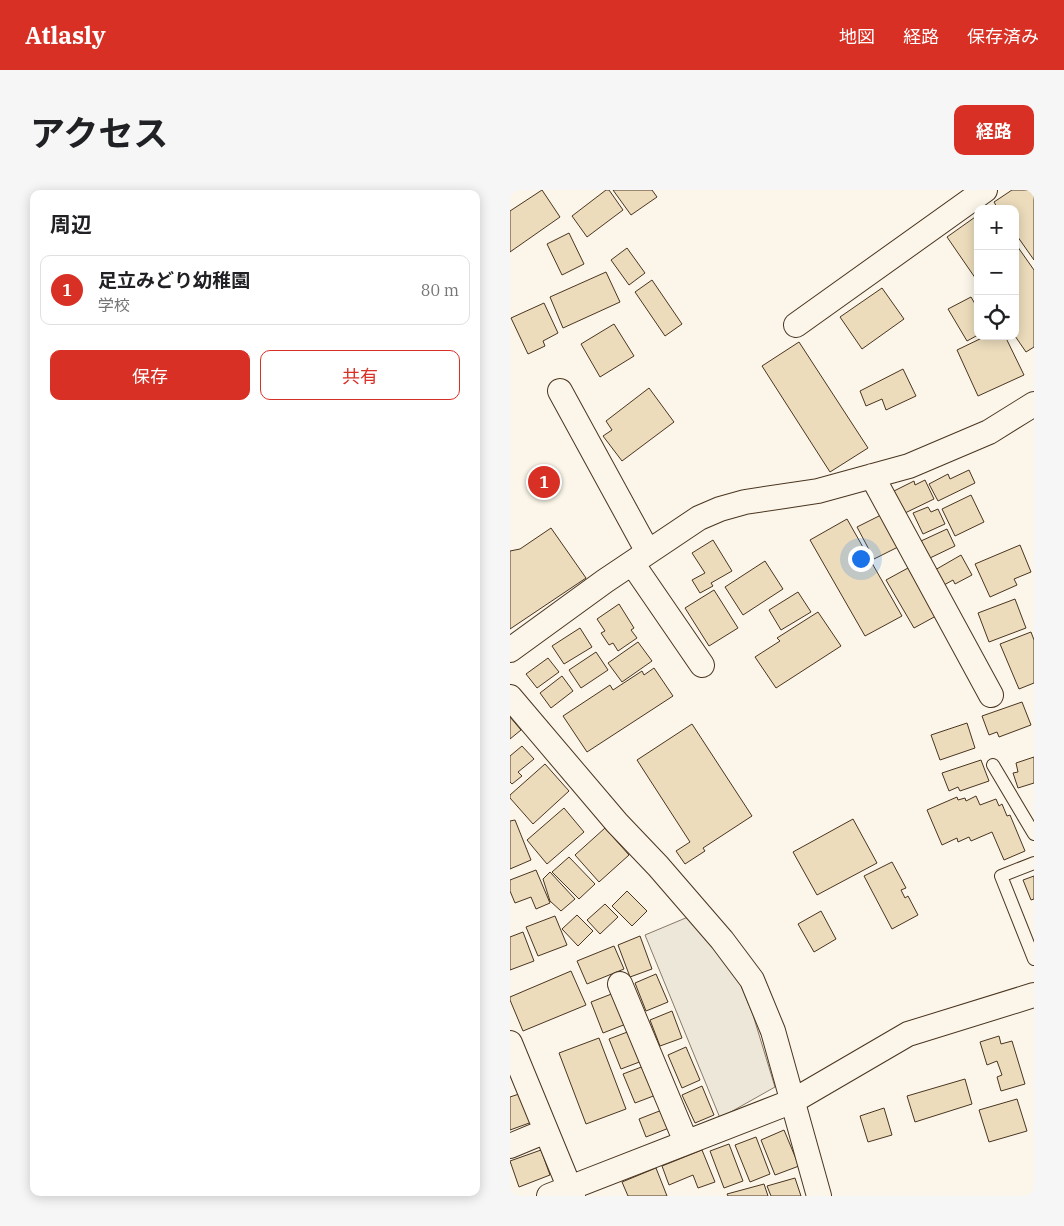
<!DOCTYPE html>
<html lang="ja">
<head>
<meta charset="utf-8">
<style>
  :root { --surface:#fff; --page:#f6f6f6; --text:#202124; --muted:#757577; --line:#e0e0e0; --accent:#d93025 }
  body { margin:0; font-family:"IBM Plex Serif","Noto Sans JP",serif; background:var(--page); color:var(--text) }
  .controls { position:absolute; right:15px; top:15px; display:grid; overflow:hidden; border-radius:10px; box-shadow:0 2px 12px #0003 }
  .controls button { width:45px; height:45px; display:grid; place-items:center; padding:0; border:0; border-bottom:1px solid var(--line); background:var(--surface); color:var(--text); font:25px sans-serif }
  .you { position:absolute; left:350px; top:368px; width:18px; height:18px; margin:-12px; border:4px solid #fff; border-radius:50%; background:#1a73e8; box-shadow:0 0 0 8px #1a73e833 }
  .badge { display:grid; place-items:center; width:32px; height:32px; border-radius:50%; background:var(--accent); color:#fff; font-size:16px; font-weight:700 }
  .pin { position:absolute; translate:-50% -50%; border:2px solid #fff; box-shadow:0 1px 5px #0006 }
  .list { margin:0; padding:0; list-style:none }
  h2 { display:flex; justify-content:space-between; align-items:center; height:65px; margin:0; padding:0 20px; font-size:21px }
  h2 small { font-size:16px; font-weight:400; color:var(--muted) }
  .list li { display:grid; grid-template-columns:32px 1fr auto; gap:15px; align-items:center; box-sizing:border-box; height:70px; margin:0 10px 10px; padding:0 10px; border:1px solid var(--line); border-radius:10px }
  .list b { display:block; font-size:19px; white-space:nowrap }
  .list p { margin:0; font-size:16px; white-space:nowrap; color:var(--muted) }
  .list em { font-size:16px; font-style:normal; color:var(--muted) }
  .actions { display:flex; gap:10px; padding:15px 20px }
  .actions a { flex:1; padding:11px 0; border:1px solid var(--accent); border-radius:10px; text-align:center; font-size:18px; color:var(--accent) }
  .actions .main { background:var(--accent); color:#fff }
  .icon { flex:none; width:28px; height:28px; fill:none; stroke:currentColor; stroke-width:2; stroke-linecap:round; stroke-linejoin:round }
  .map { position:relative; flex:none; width:524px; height:1006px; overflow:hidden; border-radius:10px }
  header { display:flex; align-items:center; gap:30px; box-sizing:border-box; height:70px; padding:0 25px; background:var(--accent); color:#fff }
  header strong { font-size:24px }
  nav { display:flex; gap:28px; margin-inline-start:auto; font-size:18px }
  .intro { display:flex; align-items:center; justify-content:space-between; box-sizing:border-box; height:120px; padding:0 30px }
  h1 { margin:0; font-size:35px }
  .button { padding:12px 22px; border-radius:10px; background:var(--accent); color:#fff; font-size:18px; font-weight:700 }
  main { display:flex; gap:30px; padding:0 30px }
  aside { flex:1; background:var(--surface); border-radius:10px; box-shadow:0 2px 12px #0003 }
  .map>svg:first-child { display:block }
  .parking { fill:#ede7d9; stroke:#887966 }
  .building { fill:#ecdcbc; stroke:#4a3520 }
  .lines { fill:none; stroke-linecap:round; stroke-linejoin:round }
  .lane-casing { stroke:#4a3520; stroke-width:14 }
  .street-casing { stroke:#4a3520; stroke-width:26 }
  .lane { stroke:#fbf6e9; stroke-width:12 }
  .street { stroke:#fbf6e9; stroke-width:24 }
</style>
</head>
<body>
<header>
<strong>Atlasly</strong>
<nav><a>地図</a><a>経路</a><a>保存済み</a></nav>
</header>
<div class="intro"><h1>アクセス</h1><a class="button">経路</a></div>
<main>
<aside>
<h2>周辺<small></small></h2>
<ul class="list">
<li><span class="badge">1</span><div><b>足立みどり幼稚園</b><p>学校</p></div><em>80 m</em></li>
</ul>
<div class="actions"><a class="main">保存</a><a>共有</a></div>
</aside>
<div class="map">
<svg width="524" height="1006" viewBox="0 0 524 1006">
  <rect width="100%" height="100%" fill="#fbf6e9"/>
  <!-- parking -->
  <path class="parking" d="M 178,727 L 212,767 L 230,793 L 243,825 L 265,897 L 210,928 L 135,745 Z"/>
  <!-- building -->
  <path class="building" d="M 32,0 L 50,27 L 0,62 L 0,21 Z
    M 96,0 L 99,0 L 113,20 L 77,47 L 62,26 Z
    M 103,0 L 142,0 L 147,7 L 121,25 Z
    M 502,0 L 524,0 L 524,70 L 505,43 L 505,19 L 488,19 L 484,12 Z
    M 468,25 L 468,92 L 437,47 Z
    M 59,43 L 74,74 L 52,85 L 37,54 Z
    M 505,53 L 524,80 L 524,157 L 516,162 L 505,146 Z
    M 117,58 L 135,83 L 119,95 L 101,70 Z
    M 96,82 L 110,112 L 53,138 L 40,107 Z
    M 142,90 L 172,134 L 155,146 L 125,102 Z
    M 372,98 L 394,129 L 352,159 L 330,127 Z
    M 461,107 L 468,119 L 468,145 L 457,151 L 438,119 Z
    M 34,113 L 48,143 L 33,151 L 35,156 L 18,164 L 1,128 Z
    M 104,134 L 124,166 L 90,187 L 71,154 Z
    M 476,146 L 495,146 L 514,185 L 468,206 L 447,160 Z
    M 289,152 L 358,258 L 320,282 L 252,176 Z
    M 393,179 L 406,206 L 376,220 L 372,209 L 356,216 L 350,201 Z
    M 139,198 L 164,232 L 112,271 L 93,246 L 102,240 L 96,231 Z
    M 459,280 L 465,293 L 428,311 L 419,294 L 438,284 L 440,289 Z
    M 415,290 L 424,309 L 395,323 L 384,301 L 404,291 L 405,295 Z
    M 461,305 L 474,332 L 445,346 L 432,319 Z
    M 418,317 L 421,322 L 428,319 L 435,334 L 413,344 L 403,323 Z
    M 373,324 L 390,356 L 364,369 L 347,337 Z
    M 337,329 L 392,426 L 355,446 L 300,350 Z
    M 41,338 L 76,388 L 0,439 L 0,361 L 10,359 Z
    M 437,339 L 445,356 L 420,368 L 411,351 Z
    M 203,350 L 222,381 L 201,393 L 203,396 L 190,403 L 182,390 L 195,383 L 182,363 Z
    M 510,355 L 521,382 L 504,389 L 507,395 L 480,407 L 465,374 Z
    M 451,365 L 462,385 L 445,394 L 443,390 L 434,395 L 425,380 Z
    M 255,371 L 273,399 L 233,425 L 215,397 Z
    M 398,378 L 426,426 L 404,438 L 376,390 Z
    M 204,400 L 228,438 L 199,456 L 175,418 Z
    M 288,402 L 301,422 L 271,440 L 259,420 Z
    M 505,409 L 516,438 L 479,452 L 468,423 Z
    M 109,414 L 124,438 L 121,440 L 127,448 L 108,461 L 103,453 L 99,455 L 91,443 L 95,441 L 87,429 Z
    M 308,422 L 331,456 L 266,498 L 245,467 L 270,451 L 267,448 Z
    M 70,438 L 82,457 L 54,474 L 42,456 Z
    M 521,442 L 524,450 L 524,493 L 509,499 L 490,454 Z
    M 128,452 L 142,471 L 112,492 L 98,473 Z
    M 86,462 L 98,480 L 71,498 L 59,480 Z
    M 38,468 L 49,482 L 27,498 L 16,484 Z
    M 144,478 L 163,506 L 77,562 L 53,526 L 100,495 L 103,500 L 132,481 L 134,485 Z
    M 52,486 L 63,501 L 41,518 L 30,503 Z
    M 512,512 L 521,535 L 489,547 L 487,542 L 479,545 L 472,526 Z
    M 0,527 L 11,540 L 0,549 Z
    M 457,533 L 465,558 L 430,570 L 421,545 Z
    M 182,534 L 242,626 L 193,658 L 195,661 L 175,674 L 166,661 L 180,652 L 127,570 Z
    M 12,556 L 24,569 L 8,582 L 12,586 L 2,594 L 0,592 L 0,566 Z
    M 524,567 L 524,593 L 508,598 L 503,583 L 508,582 L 506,573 Z
    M 471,570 L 479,591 L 450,601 L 448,597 L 439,601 L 432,583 Z
    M 35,574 L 59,601 L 23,634 L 0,608 L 0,605 Z
    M 466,606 L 470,615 L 486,609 L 489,616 L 492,614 L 497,626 L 500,625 L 515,661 L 494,670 L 482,642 L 461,651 L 459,647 L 448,652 L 447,648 L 432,655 L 417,620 L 447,607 L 448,610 L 455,608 L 456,611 Z
    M 54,618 L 74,642 L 37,674 L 17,650 Z
    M 343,629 L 367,673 L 307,705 L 283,662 Z
    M 5,630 L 21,670 L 0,679 L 0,631 Z
    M 95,638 L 119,665 L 89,692 L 65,665 Z
    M 59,667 L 85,694 L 69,709 L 42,682 Z
    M 382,672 L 396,698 L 391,700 L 395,708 L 398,706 L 408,725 L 382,739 L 354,686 Z
    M 26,680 L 40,713 L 26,719 L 21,707 L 5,713 L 0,701 L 0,690 Z
    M 40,682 L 65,709 L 51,721 L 40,711 L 33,689 Z
    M 524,686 L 524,709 L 521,710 L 513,690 Z
    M 117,701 L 137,721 L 122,736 L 102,716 Z
    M 95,714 L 108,727 L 90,744 L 77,730 Z
    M 311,721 L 326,749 L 304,762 L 288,734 Z
    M 67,725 L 83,741 L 68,756 L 52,739 Z
    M 45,726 L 57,755 L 28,766 L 16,737 Z
    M 13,742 L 24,771 L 0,780 L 0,747 Z
    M 130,746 L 142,779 L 120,787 L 108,755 Z
    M 104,756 L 114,779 L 77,794 L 67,771 Z
    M 61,781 L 76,815 L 13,841 L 0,810 L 0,807 Z
    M 146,784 L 158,812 L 136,821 L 125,793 Z
    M 104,803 L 116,834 L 93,843 L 81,812 Z
    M 162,821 L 172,848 L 150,856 L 140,830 Z
    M 120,841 L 132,871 L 111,879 L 99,849 Z
    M 489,846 L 491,854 L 502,851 L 515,894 L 491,901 L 487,887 L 492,885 L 487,871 L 477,875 L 470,852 Z
    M 89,848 L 116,919 L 76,934 L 49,863 Z
    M 176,857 L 190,890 L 172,898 L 158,865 Z
    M 134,876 L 146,905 L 125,913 L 113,884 Z
    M 455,889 L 462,914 L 405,932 L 397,906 Z
    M 192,896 L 204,925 L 185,933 L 172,905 Z
    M 12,903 L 22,932 L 0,940 L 0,907 Z
    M 507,909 L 517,941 L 479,952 L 469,920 Z
    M 374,918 L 382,945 L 358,952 L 350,926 Z
    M 152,920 L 159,938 L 136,947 L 129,929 Z
    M 274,940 L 289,976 L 265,985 L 251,950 Z
    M 246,947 L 260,984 L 240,992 L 225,955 Z
    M 219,954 L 233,991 L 214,998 L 200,961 Z
    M 31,960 L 40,985 L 9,997 L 0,971 Z
    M 192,960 L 205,992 L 188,998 L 183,985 L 159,995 L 152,976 Z
    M 146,978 L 157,1006 L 118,1006 L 112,992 Z
    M 285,988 L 291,1006 L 261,1006 L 257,996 Z
    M 254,994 L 258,1006 L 218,1006 L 217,1004 Z"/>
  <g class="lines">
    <defs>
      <path id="lane" d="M 483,575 L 524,644
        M 524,673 L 491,686 L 524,769"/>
      <path id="street" d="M 286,135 L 475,0
        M 50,201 L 138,362
        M 362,286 L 481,505
        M 122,373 L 192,475
        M 0,460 L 95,391 L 189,328 L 210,319 L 235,312 L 308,301 L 399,276 L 479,242 L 524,214
        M 0,507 L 107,633 L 148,676 L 212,750 L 242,790 L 263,841 L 309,1006
        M 110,794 L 176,952
        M 0,853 L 63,1006
        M 0,956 L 36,941
        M 39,1006 L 283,911 L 398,844 L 524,805"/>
    </defs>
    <!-- lane casing -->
    <use href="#lane" class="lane-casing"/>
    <!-- street casing -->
    <use href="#street" class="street-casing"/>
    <!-- lane -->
    <use href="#lane" class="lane"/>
    <!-- street -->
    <use href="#street" class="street"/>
  </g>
</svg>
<div class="controls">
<button>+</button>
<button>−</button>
<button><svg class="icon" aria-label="locate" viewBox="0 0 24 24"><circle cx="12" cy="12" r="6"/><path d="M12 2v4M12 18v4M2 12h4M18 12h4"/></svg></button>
</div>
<div class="you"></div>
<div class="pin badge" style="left:34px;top:292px">1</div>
</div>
</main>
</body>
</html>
